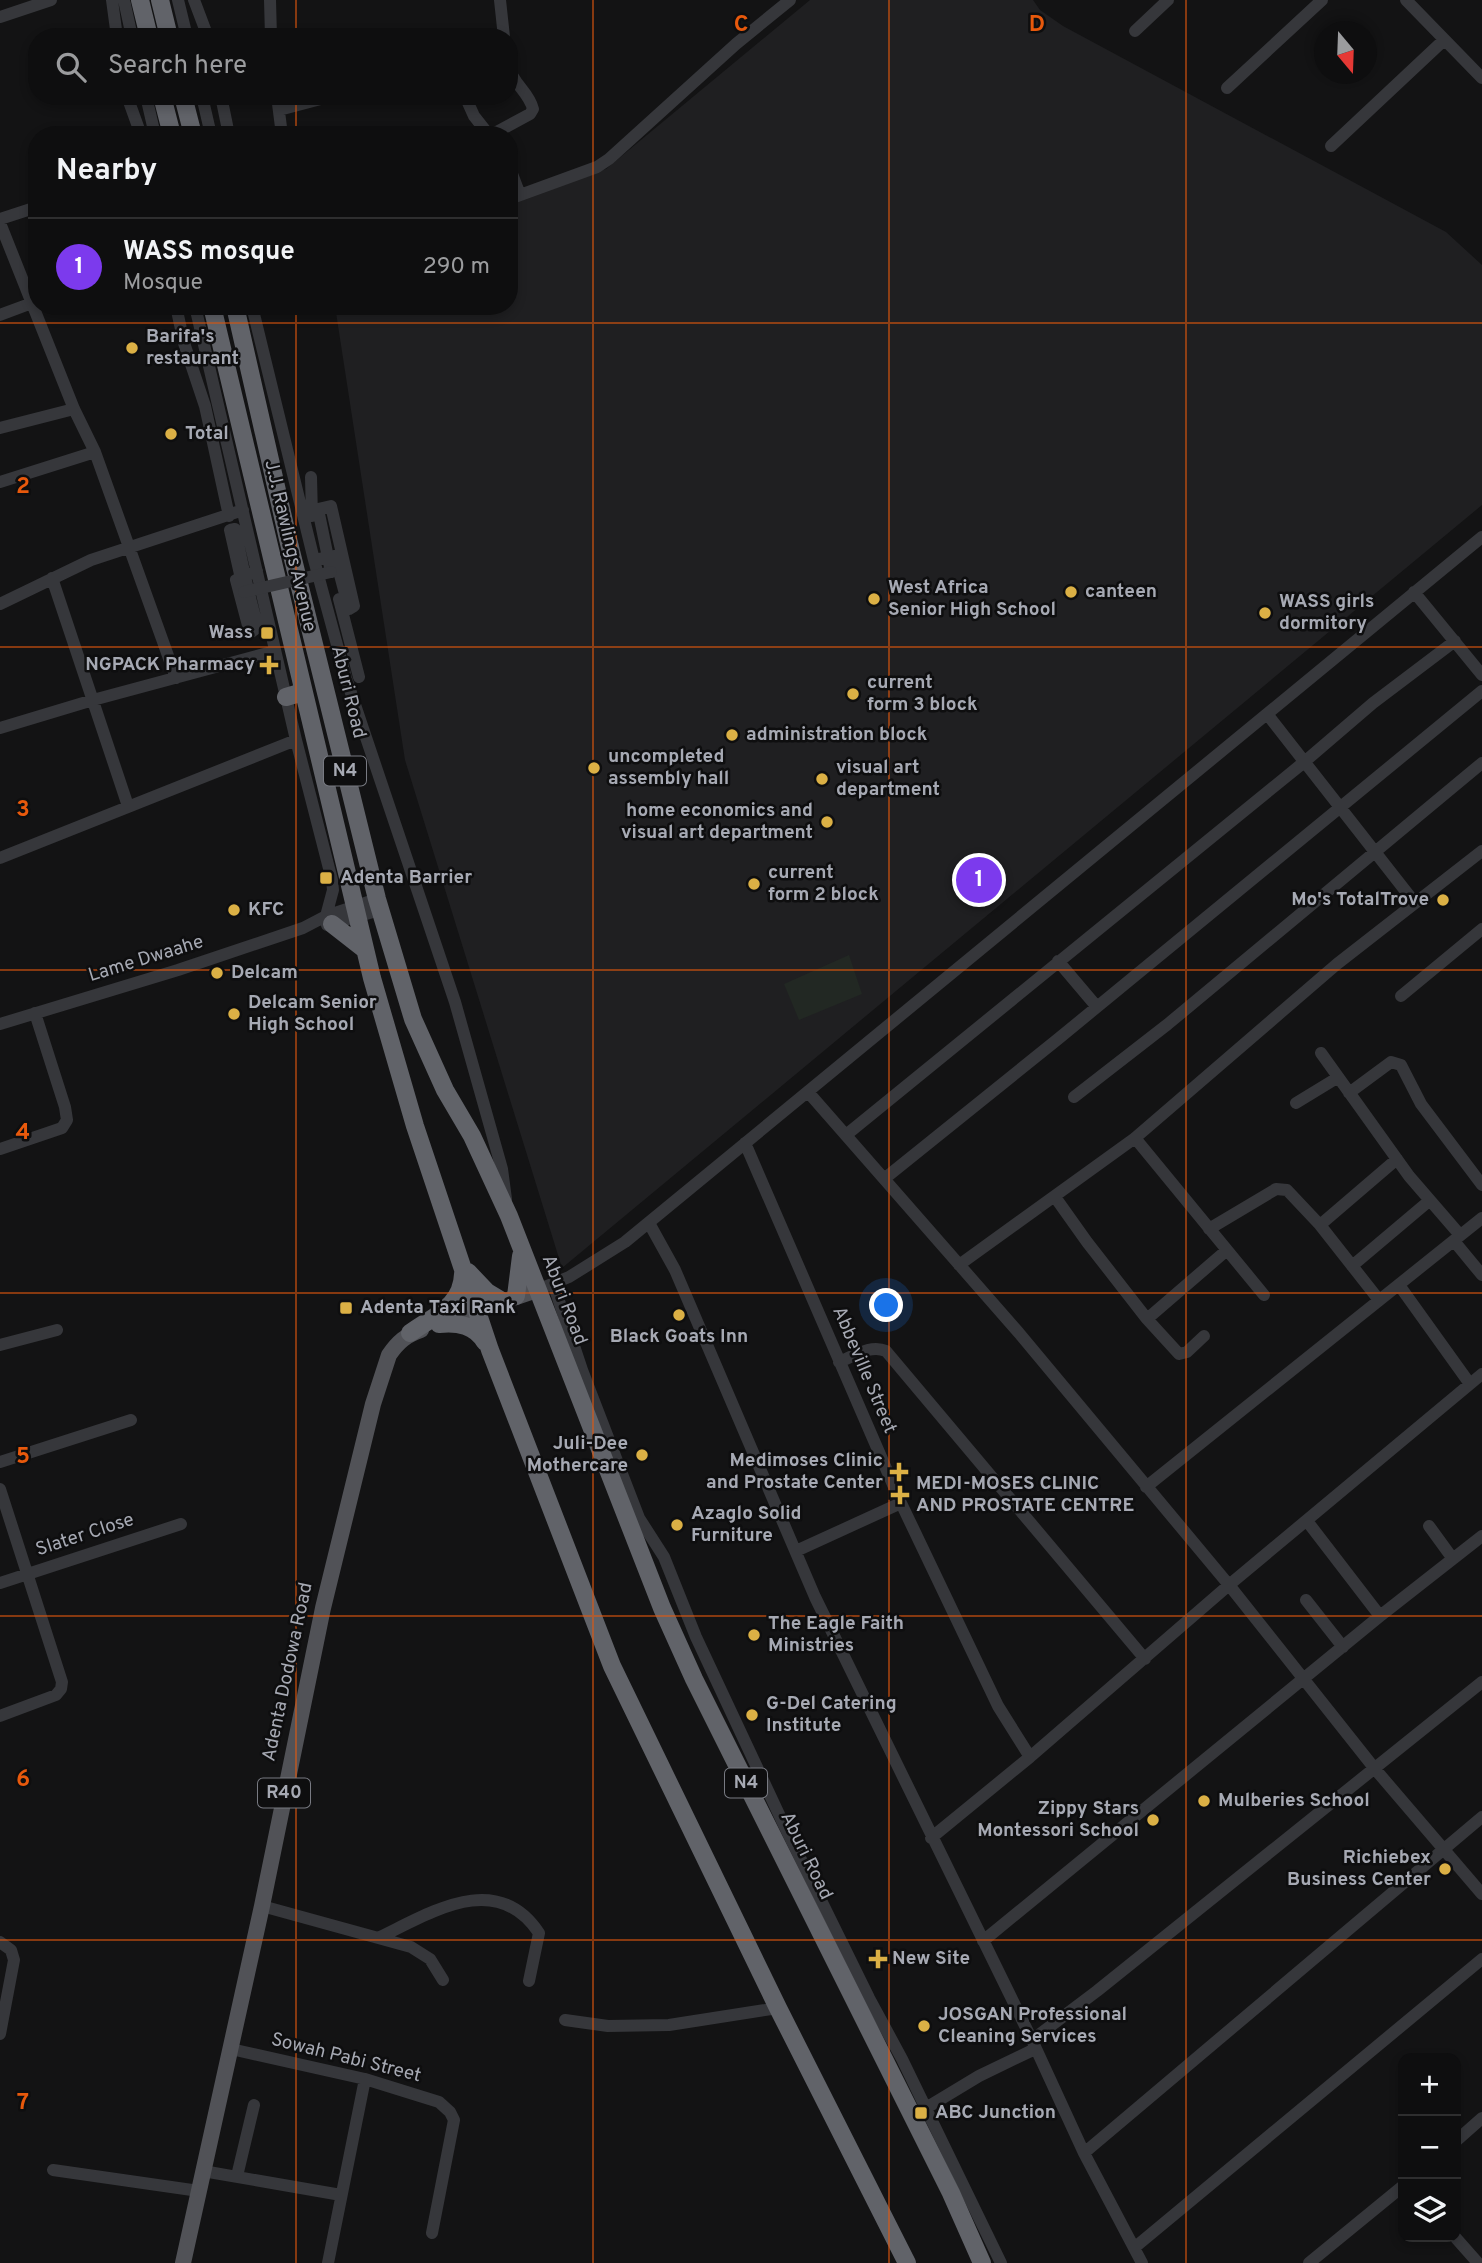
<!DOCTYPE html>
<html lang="en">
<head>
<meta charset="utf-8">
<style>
  :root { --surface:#0e0e0f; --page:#1c1c1d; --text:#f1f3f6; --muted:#9b9c9e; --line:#2e2e2f; --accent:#7c3aed }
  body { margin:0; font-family:Overpass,sans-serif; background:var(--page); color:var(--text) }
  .controls { position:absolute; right:21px; bottom:21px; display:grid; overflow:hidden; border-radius:14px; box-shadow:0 4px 10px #0003 }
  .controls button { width:63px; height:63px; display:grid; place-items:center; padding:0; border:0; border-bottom:2px solid var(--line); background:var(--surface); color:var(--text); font:35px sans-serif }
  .compass { position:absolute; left:1314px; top:21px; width:63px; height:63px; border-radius:50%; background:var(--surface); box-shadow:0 4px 10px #0003; rotate:161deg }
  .you { position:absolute; left:887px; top:1306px; width:24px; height:24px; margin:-18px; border:5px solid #fff; border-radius:50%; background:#1a73e8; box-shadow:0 0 0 10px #1a73e833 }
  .badge { display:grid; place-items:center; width:46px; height:46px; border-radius:50%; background:var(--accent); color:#fff; font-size:23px; font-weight:700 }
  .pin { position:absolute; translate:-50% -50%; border:4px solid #fff; box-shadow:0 2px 7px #0006 }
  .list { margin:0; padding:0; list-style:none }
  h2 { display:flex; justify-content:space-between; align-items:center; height:91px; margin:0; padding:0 28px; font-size:30px }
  h2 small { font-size:23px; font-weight:400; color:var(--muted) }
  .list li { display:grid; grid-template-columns:46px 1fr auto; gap:21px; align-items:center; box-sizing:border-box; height:98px; padding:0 28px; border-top:2px solid var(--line) }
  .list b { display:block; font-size:26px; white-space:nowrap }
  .list p { margin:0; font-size:23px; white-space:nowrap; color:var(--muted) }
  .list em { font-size:23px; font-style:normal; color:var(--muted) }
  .icon { flex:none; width:38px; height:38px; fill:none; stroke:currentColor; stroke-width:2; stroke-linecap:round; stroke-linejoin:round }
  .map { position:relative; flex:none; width:1482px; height:2263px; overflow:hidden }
  .search { position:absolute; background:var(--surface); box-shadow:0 4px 10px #0003; left:28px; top:28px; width:490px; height:77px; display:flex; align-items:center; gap:18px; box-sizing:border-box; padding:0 24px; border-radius:28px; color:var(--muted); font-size:26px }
  .panel { position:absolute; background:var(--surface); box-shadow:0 4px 10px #0003; left:28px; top:126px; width:490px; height:189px; border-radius:28px }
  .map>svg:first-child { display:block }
  .built { fill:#1f1f21 }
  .green { fill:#222823 }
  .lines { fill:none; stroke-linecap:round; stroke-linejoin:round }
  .minor { stroke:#36373b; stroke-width:12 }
  .major { stroke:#515257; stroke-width:16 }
  .highway { stroke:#616369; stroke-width:18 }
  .minor-bridge { stroke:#36373b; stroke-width:12 }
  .grid { fill:none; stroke:#e8590c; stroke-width:2; stroke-opacity:0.55 }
  .poi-dot { fill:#dbb045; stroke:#0e0e0f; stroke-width:2.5 }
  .labels { text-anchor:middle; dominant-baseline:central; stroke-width:5; stroke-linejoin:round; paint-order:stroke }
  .shield { fill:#0e0e0f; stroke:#787a82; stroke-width:2 }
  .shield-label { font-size:18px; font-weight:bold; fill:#a6a9b3 }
  .poi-label { font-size:19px; font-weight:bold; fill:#a6a9b3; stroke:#0e0e0f; text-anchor:start }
  .street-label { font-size:19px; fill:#a6a9b3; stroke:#0e0e0f }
  .grid-label { font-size:23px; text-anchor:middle; font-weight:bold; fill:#e8590c; stroke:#0e0e0f; stroke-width:5; stroke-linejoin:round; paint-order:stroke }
</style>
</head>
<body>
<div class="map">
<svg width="1482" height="2263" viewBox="0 0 1482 2263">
  <rect width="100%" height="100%" fill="#131314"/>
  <!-- built -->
  <path class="built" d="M 810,0 L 1033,0 L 1040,10 L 1063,26 L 1446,232 L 1482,265 L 1482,505 L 562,1268 L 405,760 L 335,306 L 509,306 L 509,202 L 606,169 Z"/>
  <!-- green -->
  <path class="green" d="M 849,955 L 862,994 L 799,1020 L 784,984 Z"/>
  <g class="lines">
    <!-- minor -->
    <path class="minor" d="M 112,0 L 117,37
      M 124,0 L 132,37
      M 178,0 L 187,37
      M 194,0 L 208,37
      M 270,0 L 271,37
      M 500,0 L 504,37
      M 1406,0 L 1482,78
      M 0,17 L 51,0
      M 1135,31 L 1168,0
      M 1227,88 L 1322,0
      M 127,96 L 141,135
      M 146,96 L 155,135
      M 202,96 L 211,135
      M 221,96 L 229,135
      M 277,96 L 282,135
      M 465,96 L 474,116 L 489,135
      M 279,110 L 332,96
      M 491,135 L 530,114 L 533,109 C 529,92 513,84 509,67
      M 1331,146 L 1444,40
      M 509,166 L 520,195
      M 509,199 L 597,167 L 609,159 L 736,44 L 790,0
      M 0,219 L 37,207
      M 0,223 L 74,409 L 95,452 L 176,678
      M 176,306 L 184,343 L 205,406 L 229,516
      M 195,306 L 296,740 L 332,880 L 333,890 L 326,916
      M 252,306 L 314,560 L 346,678 L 455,1002 L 502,1169 L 506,1199
      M 0,315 L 32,303
      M 0,428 L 74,409
      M 311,477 L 312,516
      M 0,482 L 95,452
      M 314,560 L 335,556 L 349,609 L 354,606 L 331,506 L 318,509 L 331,572
      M 52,578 L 128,806
      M 244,592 L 230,530 L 235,529 C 242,562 248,595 258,627 L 250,633 L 236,580 L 257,571
      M 1414,592 L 1482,675
      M 339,599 L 359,677
      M 0,604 L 91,560 L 243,510
      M 1267,714 L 1415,903
      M 0,728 L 93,700 L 275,651
      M 0,858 L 296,740
      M 327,925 L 380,910
      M 1058,961 L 1097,1007
      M 1401,996 L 1482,929
      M 0,1024 L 178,970 L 303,928 L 326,916 L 377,899
      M 1321,1053 L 1409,1176 L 1460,1235
      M 808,1092 L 1019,1333 L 1229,1585 L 1375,1769 L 1482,1894
      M 1349,1093 L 1391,1062 L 1401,1065 L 1421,1104 L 1482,1185
      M 1074,1097 L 1168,1024 L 1482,763
      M 1296,1103 L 1337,1078
      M 846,1135 L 1303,763 L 1373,703 L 1455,641
      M 1135,1138 L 1264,1295
      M 745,1143 L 901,1503 L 998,1706 L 1030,1757
      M 0,1149 L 62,1128 L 67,1120 L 65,1107 L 35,1013
      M 884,1179 L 1058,1039 L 1482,691
      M 1055,1197 L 1087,1242 L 1147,1319 L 1227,1250
      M 649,1223 L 675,1270 L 815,1597 L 1032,2040 L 1084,2153 L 1142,2263
      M 1320,1225 L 1397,1159
      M 1209,1229 L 1276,1189 L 1287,1190 L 1320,1225 L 1379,1300
      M 1454,1241 L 1482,1275
      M 959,1265 L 1135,1138 L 1337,964 L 1482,851
      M 1352,1266 L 1429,1201
      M 553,1283 L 582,1370 L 639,1518 L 664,1557 L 696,1637 L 784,1825 L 869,1998 L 902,2059 L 1001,2263
      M 1399,1285 L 1470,1384
      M 537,1290 L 569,1277 L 625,1242 L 1482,537
      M 1147,1319 L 1179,1354 L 1187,1352 L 1204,1336
      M 0,1345 L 57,1330
      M 839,1362 C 854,1356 871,1344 886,1351 L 1145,1659
      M 0,1462 L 131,1420
      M 1146,1487 L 1482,1218
      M 0,1489 L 62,1682 L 61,1689 L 56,1695 L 0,1716
      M 1307,1521 L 1380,1616
      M 1429,1526 L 1453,1559
      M 796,1551 L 901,1503
      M 0,1583 L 181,1524
      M 1306,1600 L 1343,1647
      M 931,1838 L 1030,1757 L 1229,1585 L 1482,1374
      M 262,1906 L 411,1947 L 430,1959 L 443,1980
      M 380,1937 C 432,1912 497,1870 539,1933 L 529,1981
      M 983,1941 L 1380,1616 L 1482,1536
      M 0,1942 L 11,1950 L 14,1960 L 0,2034
      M 565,2020 L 608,2026 L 669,2025 L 778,2008
      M 1032,2040 L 1097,1991 L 1482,1682
      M 231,2049 L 365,2079 L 439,2102 L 450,2112 L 454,2120 L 432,2233
      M 926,2108 L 979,2076 L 1035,2049
      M 1456,2141 L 1482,2118
      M 1084,2153 L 1482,1817
      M 53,2170 L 199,2191
      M 203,2171 L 341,2195
      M 237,2176 L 254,2105
      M 1455,2237 L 1478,2263
      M 1134,2248 L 1482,1959
      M 328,2263 L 365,2079
      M 1309,2263 L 1403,2186"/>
    <!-- major -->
    <path class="major" d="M 443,1322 L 537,1290
      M 183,2263 L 262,1906 L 323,1608 L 373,1404 L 389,1355 C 398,1342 406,1335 421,1330"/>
    <!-- highway -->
    <path class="highway" d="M 140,0 L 149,37
      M 160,0 L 169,37
      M 162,96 L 172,135
      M 183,96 L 193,135
      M 212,306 L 372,978 L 415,1126 L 490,1350 L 612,1666 L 778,2008 L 907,2263
      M 235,306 L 288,539 L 377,899 L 413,1019 L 445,1090 L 472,1136 L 509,1216 L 662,1608 L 694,1679 L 951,2193 L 982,2263
      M 286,697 L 303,692
      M 332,924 L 364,949
      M 468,1272 L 487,1292 L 502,1301
      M 516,1296 L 521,1256
      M 439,1324 C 458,1322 475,1325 485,1342
      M 410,1333 C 433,1316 462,1307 463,1274"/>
    <!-- minor-bridge -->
    <path class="minor-bridge" d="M 244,592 L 331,572"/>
  </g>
  <!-- grid -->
  <path class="grid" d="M 296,0 L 296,37M 593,0 L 593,2263M 889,0 L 889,2263M 1186,0 L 1186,2263M 296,96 L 296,135M 296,306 L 296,2263M 0,323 L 1482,323M 0,647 L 1482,647M 0,970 L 1482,970M 0,1293 L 1482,1293M 0,1616 L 1482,1616M 0,1940 L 1482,1940"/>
  <!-- markers -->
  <g class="poi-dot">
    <circle cx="132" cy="348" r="7"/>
    <circle cx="171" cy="434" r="7"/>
    <circle cx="1071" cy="592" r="7"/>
    <circle cx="874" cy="599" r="7"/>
    <circle cx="1265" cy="613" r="7"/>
    <rect x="260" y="626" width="14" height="14" rx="3.5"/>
    <path d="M265.5 654.5h7v7h7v7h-7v7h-7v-7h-7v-7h7z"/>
    <circle cx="853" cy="694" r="7"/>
    <circle cx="732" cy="735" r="7"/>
    <circle cx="594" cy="768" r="7"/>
    <circle cx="822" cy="779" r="7"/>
    <circle cx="827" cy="822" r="7"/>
    <rect x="319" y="871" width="14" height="14" rx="3.5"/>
    <circle cx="754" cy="884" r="7"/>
    <circle cx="1443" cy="900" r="7"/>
    <circle cx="234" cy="910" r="7"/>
    <circle cx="217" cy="973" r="7"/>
    <circle cx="234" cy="1014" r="7"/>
    <rect x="339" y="1301" width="14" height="14" rx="3.5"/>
    <circle cx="679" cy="1315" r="7"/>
    <circle cx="642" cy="1455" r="7"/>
    <path d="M895.5 1461.5h7v7h7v7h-7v7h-7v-7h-7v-7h7z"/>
    <path d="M896.5 1484.5h7v7h7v7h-7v7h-7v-7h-7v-7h7z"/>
    <circle cx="677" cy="1525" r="7"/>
    <circle cx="754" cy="1635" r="7"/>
    <circle cx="752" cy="1715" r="7"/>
    <circle cx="1204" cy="1801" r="7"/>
    <circle cx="1153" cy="1820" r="7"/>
    <circle cx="1445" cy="1869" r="7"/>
    <path d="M874.5 1948.5h7v7h7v7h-7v7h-7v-7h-7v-7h7z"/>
    <circle cx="924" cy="2026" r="7"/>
    <rect x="914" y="2106" width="14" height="14" rx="3.5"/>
  </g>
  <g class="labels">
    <!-- shield labels -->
    <g class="shield">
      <rect x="324" y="756.5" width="42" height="29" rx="5"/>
      <rect x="725" y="1768.5" width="42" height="29" rx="5"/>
      <rect x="258" y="1778.5" width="52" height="29" rx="5"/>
    </g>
    <g class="shield-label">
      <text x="345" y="771">N4</text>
      <text x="746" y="1783">N4</text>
      <text x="284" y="1793">R40</text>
    </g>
    <!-- poi labels -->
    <g class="poi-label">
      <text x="146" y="337">Barifa's<tspan x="146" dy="22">restaurant</tspan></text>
      <text x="185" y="434">Total</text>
      <text x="888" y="588">West Africa<tspan x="888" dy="22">Senior High School</tspan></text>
      <text x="1085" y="592">canteen</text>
      <text x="1279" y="602">WASS girls<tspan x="1279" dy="22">dormitory</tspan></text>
      <text x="253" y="633" text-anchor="end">Wass</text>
      <text x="255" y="665" text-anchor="end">NGPACK Pharmacy</text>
      <text x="867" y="683">current<tspan x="867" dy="22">form 3 block</tspan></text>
      <text x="746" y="735">administration block</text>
      <text x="608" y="757">uncompleted<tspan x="608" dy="22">assembly hall</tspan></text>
      <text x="836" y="768">visual art<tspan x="836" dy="22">department</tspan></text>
      <text x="813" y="811" text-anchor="end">home economics and<tspan x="813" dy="22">visual art department</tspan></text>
      <text x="768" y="873">current<tspan x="768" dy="22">form 2 block</tspan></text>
      <text x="340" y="878">Adenta Barrier</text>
      <text x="1429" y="900" text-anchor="end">Mo's TotalTrove</text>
      <text x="248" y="910">KFC</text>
      <text x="231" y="973">Delcam</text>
      <text x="248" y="1003">Delcam Senior<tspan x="248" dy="22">High School</tspan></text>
      <text x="360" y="1308">Adenta Taxi Rank</text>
      <text x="679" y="1337" text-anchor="middle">Black Goats Inn</text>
      <text x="628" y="1444" text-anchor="end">Juli-Dee<tspan x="628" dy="22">Mothercare</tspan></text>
      <text x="883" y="1461" text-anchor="end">Medimoses Clinic<tspan x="883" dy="22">and Prostate Center</tspan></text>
      <text x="916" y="1484">MEDI-MOSES CLINIC<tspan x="916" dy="22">AND PROSTATE CENTRE</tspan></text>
      <text x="691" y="1514">Azaglo Solid<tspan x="691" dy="22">Furniture</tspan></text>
      <text x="768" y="1624">The Eagle Faith<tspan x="768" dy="22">Ministries</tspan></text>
      <text x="766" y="1704">G-Del Catering<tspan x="766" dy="22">Institute</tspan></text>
      <text x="1218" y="1801">Mulberies School</text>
      <text x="1139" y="1809" text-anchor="end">Zippy Stars<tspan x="1139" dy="22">Montessori School</tspan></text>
      <text x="1431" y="1858" text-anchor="end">Richiebex<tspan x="1431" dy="22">Business Center</tspan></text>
      <text x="892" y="1959">New Site</text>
      <text x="938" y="2015">JOSGAN Professional<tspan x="938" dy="22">Cleaning Services</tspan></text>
      <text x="935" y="2113">ABC Junction</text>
    </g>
    <!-- street labels -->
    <g class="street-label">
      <text transform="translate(290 546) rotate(77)">J.J. Rawlings Avenue</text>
      <text transform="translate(348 692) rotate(76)">Aburi Road</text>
      <text transform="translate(146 959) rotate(-17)">Lame Dwaahe</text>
      <text transform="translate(564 1300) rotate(69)">Aburi Road</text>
      <text transform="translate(864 1370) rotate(67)">Abbeville Street</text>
      <text transform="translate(85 1535) rotate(-18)">Slater Close</text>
      <text transform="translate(288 1672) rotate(-78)">Adenta Dodowa Road</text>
      <text transform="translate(806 1856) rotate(64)">Aburi Road</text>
      <text transform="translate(346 2058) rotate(14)">Sowah Pabi Street</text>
    </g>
  </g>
  <g class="grid-label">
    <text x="741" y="31">C</text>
    <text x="1037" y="31">D</text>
    <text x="23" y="493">2</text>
    <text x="23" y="816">3</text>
    <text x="23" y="1139">4</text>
    <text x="23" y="1463">5</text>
    <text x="23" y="1786">6</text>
    <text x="23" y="2109">7</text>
  </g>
</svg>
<div class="controls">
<button>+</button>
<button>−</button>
<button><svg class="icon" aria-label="layers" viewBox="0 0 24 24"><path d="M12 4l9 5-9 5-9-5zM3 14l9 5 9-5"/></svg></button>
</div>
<svg class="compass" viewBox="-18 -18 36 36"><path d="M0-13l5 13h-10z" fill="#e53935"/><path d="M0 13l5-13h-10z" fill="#9b9c9e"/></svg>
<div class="you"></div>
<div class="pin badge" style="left:979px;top:880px">1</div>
<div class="search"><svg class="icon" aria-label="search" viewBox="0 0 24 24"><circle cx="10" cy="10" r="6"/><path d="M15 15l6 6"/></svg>Search here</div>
<section class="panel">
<h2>Nearby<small></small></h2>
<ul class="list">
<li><span class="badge">1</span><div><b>WASS mosque</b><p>Mosque</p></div><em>290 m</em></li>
</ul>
</section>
</div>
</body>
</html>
